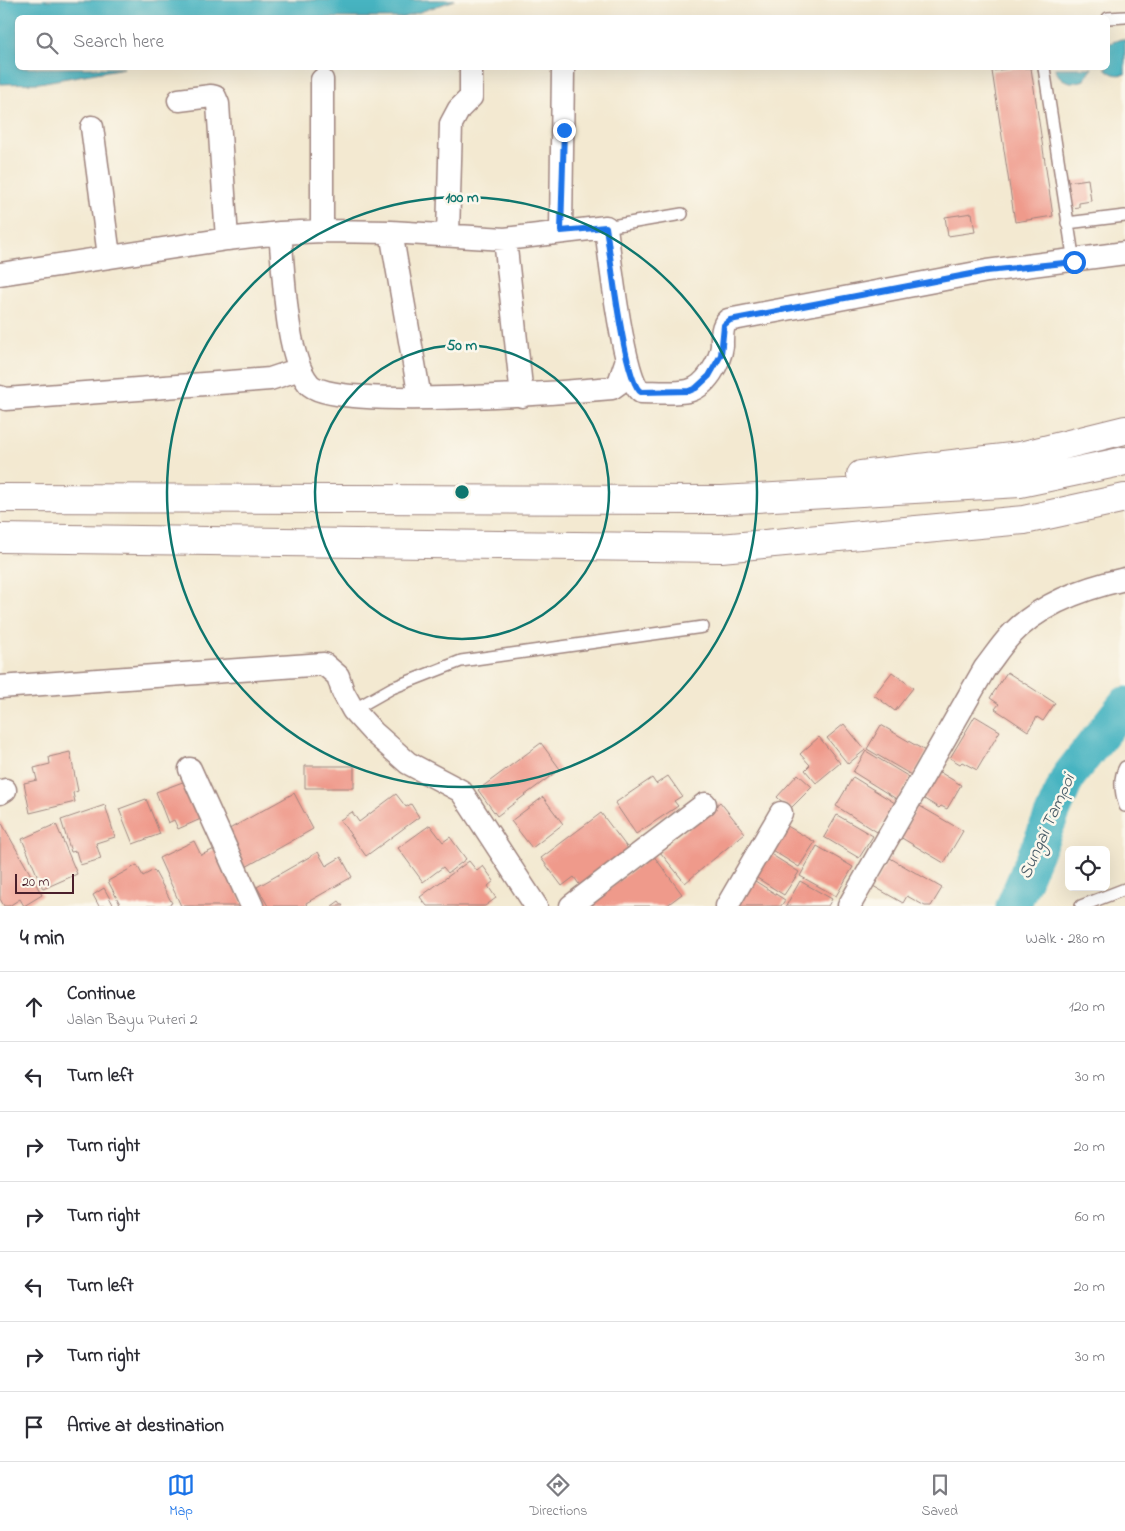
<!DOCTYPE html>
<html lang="en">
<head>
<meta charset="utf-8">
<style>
  :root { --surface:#fff; --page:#f2f2f3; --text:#2b2b33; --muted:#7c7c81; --line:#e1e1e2; --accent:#1a73e8 }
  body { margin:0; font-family:"Indie Flower",sans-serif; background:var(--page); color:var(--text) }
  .controls { position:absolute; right:15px; bottom:15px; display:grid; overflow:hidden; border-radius:8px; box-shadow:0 5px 20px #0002 }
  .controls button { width:45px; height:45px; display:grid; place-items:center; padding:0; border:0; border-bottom:1px solid var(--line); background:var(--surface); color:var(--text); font:25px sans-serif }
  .scale { position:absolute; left:15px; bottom:12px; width:59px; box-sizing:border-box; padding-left:5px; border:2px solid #4a1f2b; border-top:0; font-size:14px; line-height:18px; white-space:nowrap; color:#4a1f2b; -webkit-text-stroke:4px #fbf7ec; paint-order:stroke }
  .stop { position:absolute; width:15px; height:15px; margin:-11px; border:4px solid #1a73e8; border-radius:50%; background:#fff }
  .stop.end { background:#1a73e8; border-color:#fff; box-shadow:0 1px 5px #0008 }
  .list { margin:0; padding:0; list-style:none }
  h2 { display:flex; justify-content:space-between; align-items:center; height:65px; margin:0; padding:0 20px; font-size:21px }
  h2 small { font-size:16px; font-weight:400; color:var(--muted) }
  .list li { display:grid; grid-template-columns:32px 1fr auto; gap:15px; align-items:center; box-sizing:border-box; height:70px; padding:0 20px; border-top:1px solid var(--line) }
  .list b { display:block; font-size:19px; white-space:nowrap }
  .list p { margin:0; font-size:16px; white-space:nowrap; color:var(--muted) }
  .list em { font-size:16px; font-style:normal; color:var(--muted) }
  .icon { flex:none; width:28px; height:28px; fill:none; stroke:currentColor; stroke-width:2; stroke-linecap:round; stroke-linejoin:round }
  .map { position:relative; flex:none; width:1125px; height:906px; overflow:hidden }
  .search { position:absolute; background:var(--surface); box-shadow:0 5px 20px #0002; left:15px; right:15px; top:15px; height:55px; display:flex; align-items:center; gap:12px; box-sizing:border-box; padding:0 18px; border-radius:8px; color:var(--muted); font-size:19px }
  .sheet { height:555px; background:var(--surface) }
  nav { display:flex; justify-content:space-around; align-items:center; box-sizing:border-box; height:70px; border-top:1px solid var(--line); background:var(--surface); font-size:14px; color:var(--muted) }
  nav a { display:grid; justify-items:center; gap:2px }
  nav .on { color:var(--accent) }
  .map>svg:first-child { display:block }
  .water { fill:#46b4c1; stroke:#486a76 }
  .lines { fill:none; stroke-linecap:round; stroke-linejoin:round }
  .river { stroke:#46b4c1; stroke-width:35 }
  .building { fill:#ef9a8b }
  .lane-casing { stroke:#9e847e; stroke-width:14 }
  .street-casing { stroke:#9e847e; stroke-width:25 }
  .highway-casing { stroke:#9e847e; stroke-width:30 }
  .lane { stroke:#fff; stroke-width:11 }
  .street { stroke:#fff; stroke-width:22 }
  .highway { stroke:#fff; stroke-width:28 }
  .route { stroke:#1a73e8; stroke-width:6 }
  .ring { fill:none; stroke:#0f766e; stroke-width:2.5 }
  .labels { text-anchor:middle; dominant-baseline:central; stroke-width:5; stroke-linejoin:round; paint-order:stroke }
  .water-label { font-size:18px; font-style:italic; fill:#485b67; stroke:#fbf7ec }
  .centre { fill:#0f766e; stroke:#fbf7ec; stroke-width:2.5 }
  .ring-label { font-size:15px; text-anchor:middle; font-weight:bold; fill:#0f766e; stroke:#fbf7ec; stroke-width:5; stroke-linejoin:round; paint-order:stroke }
</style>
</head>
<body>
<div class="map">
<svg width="1125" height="906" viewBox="0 0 1125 906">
  <rect width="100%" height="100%" fill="#fbf7ec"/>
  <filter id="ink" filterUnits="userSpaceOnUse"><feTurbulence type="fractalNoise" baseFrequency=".02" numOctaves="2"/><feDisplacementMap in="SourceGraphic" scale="10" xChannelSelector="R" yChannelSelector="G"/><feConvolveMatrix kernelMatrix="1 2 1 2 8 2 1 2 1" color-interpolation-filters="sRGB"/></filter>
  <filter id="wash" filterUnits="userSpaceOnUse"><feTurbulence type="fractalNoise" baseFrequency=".0096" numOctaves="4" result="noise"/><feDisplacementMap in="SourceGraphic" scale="20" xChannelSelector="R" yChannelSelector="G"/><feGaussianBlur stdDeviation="1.12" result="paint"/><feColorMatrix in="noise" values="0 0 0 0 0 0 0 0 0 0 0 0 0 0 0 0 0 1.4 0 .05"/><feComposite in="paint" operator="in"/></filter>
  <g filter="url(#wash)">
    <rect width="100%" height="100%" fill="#f3e9d1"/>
    <!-- water -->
    <path class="water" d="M 0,0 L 455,0 L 402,18 L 18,18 L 18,68 L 124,68 L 39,83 L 0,84 Z
      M 1121,39 L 1125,40 L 1125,74 C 1117,76 1110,74 1105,68 L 1108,68 L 1108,44 Z
      M 1055,68 L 1092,68 L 1084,80 C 1071,85 1059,81 1055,68 Z"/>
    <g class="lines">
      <!-- river -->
      <path class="river" d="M 1013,906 L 1068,777 L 1125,704"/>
    </g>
    <g id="blocks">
      <!-- building -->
      <path class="building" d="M 1012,68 L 1031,68 L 1053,216 L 1015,222 L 992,71 Z
        M 1088,179 L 1091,201 L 1079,203 L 1079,207 L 1071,208 L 1068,182 Z
        M 972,213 L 975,232 L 948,236 L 945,217 Z
        M 892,672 L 913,688 L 895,711 L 874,695 Z
        M 1007,672 L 1055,703 L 1043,721 L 1037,717 L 1028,731 L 995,709 L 999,704 L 990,698 Z
        M 975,716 L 1000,731 L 977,770 L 962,762 L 960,764 L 950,758 Z
        M 844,724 L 865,750 L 848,764 L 827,738 Z
        M 881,725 L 927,752 L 913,776 L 867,749 Z
        M 819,737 L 840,763 L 816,783 L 805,770 L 810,765 L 800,754 Z
        M 541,743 L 560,769 L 497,816 L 478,790 Z
        M 866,751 L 911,778 L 898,800 L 853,772 Z
        M 70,752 L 78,791 L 73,793 L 75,802 L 30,813 L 24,783 L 37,780 L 34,768 L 50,764 L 49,757 Z
        M 305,766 L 354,766 L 354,788 L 305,788 Z
        M 933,768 L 961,785 L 947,809 L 941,806 L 939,808 L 921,797 Z
        M 798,774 L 812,787 L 790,809 L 777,797 Z
        M 668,776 L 682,796 L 674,801 L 678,806 L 636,834 L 615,803 L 652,778 L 656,784 Z
        M 853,777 L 895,803 L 877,832 L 836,806 Z
        M 188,780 L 203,818 L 178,829 L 174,820 L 168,823 L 156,792 Z
        M 294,793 L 313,829 L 244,868 L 224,832 Z
        M 396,794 L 406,807 L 411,804 L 419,817 L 366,856 L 340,820 L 352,812 L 359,822 Z
        M 543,797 L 563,824 L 532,848 L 511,821 Z
        M 146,799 L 160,834 L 133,844 L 119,809 Z
        M 720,802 L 745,833 L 685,883 L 660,852 Z
        M 105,805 L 115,837 L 96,843 L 101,859 L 80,865 L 76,851 L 71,852 L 61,820 Z
        M 918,805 L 963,831 L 944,863 L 900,837 Z
        M 601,813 L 629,850 L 581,887 L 574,877 L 562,886 L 541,858 Z
        M 837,815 L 873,836 L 859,858 L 824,837 Z
        M 0,820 L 42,895 L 24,906 L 20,899 L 9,906 L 4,906 L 0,899 Z
        M 782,823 L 815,842 L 799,867 L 767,847 Z
        M 56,824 L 77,874 L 43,889 L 22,839 Z
        M 430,825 L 443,842 L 450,837 L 466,859 L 448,873 L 443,867 L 423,882 L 398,848 Z
        M 194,841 L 201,855 L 217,848 L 244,906 L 181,906 L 159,858 Z
        M 817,846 L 853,867 L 836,896 L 800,876 Z
        M 318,852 L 326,866 L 341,857 L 352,877 L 306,903 L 307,906 L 268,906 L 257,887 Z
        M 769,853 L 799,872 L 784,895 L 754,876 Z
        M 653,855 L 682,894 L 666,906 L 585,906 Z
        M 890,858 L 942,888 L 931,906 L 925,906 L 907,896 L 903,903 L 873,886 Z
        M 469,861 L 477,871 L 483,866 L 494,881 L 488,886 L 496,898 L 485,906 L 427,906 L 420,897 Z
        M 137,865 L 143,876 L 154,870 L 172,903 L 166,906 L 121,906 L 108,881 Z
        M 752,879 L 785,900 L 781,906 L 735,906 Z
        M 800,881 L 832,899 L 828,906 L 786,906 Z
        M 104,888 L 114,906 L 99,906 L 93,895 Z
        M 339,901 L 343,906 L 332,906 Z"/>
    </g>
  </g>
  <g filter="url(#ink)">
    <use href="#blocks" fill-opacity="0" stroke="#9e847e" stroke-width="1"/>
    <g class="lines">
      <defs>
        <path id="lane" d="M 1108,18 L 1125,17
          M 1044,68 L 1074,262
          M 1067,223 L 1125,216
          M 606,227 L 682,214
          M 353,710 L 392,688 L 461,661 L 703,627
          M 1125,767 C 1118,779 1121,794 1125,806
          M 1081,906 L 1125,889"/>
        <path id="street" d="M 322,80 L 322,231
          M 179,100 L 211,96 L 215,97 L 218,104 L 227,239
          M 92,127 L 109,256
          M 561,231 L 563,69
          M 391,232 L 420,398
          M 280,233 C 284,271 285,356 309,384 C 332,411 568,392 612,388 L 619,383 L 626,362
          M 448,235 L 451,124 L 459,109 L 471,97 L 471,69
          M 505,239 L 522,396
          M 0,274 L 227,239 L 280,233 L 322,231 L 391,232 L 505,239 L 606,227 C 609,252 624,384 641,392 C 656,392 674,394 688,391 C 706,387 720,362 722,346 C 722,338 721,326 728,320 L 987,271 L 1125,253
          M 0,397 L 6,399 L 270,379 L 300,369
          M 0,687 L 324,664 L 338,676 L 343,692 L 353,710 L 373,732 L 408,763 L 461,791 L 536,906
          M 190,769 L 252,906
          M 0,793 L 5,790
          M 571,906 L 705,804
          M 727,906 L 781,813
          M 849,906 L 985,668 C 993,658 1000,647 1009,637 C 1038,605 1084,588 1125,579"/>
        <path id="highway" d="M 861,475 L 1020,456 L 1125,430
          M 0,498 L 722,500 L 1020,483 L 1125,461
          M 0,538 L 721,548 L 1024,520 L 1125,498"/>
      </defs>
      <!-- lane casing -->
      <use href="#lane" class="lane-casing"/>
      <!-- street casing -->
      <use href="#street" class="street-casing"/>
      <!-- highway casing -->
      <use href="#highway" class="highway-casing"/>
      <!-- lane -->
      <use href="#lane" class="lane"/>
      <!-- street -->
      <use href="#street" class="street"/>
      <!-- highway -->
      <use href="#highway" class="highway"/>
    </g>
  </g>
  <g class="lines" filter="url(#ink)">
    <!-- route -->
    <path class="route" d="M 564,130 L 561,231 L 606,227 C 610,252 624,383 641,392 L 689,391 L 696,388 L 709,376 L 721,355 L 724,325 L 730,320 L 987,271 L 1074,262"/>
  </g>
  <!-- distance rings -->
  <g class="ring">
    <circle cx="462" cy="492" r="147"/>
    <circle cx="462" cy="492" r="295"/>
  </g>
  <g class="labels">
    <!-- water labels -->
    <g class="water-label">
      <text transform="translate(1048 827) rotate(-66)">Sungai Tampoi</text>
    </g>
  </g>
  <circle cx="462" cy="492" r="8" class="centre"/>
  <g class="ring-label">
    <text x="462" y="202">100 m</text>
    <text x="462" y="350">50 m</text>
  </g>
</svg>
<div class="controls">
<button><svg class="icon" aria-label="locate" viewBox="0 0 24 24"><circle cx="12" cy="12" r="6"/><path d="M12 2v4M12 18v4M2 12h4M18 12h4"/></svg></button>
</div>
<div class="scale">20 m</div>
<div class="stop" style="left:1074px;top:262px"></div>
<div class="stop end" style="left:564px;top:130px"></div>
<div class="search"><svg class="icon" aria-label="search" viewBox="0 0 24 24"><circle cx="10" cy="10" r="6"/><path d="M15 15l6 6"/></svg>Search here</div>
</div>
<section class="sheet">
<h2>4 min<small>Walk · 280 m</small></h2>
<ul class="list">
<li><svg class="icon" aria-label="ahead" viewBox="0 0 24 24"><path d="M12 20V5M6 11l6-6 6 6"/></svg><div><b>Continue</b><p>Jalan Bayu Puteri 2</p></div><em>120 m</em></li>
<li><svg class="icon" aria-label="left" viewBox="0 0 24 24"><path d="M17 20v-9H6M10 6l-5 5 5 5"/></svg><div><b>Turn left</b></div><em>30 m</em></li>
<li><svg class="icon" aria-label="right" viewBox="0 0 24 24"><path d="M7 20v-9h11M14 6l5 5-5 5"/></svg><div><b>Turn right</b></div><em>20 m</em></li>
<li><svg class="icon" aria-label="right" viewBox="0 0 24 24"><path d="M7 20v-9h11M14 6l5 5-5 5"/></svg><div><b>Turn right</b></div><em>60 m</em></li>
<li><svg class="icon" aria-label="left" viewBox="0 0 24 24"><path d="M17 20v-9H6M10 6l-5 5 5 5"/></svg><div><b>Turn left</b></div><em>20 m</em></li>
<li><svg class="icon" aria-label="right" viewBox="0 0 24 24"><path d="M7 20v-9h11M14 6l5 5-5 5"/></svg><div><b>Turn right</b></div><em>30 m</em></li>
<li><svg class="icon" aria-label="arrive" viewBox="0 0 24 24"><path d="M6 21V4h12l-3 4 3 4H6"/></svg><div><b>Arrive at destination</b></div></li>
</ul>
</section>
<nav>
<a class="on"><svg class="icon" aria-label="map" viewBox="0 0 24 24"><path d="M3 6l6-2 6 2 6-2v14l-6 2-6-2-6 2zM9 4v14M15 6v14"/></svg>Map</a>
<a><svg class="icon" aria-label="directions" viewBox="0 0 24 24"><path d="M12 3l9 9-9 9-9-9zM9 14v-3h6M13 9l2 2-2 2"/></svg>Directions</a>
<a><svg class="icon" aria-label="saved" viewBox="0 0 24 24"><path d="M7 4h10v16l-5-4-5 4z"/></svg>Saved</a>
</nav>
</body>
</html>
